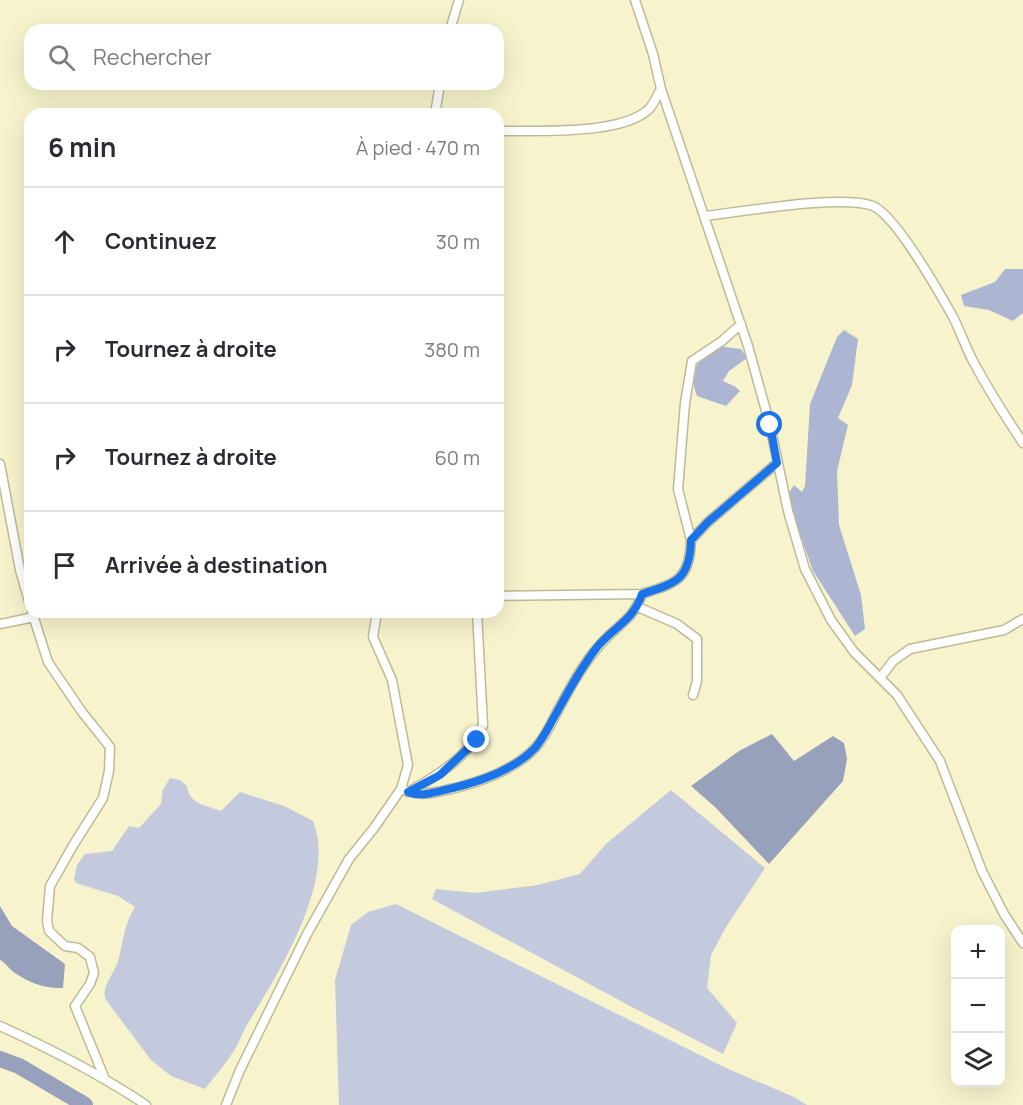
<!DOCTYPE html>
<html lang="fr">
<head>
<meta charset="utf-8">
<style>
  :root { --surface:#fff; --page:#f2f2f3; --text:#2b2b33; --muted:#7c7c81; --line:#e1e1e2 }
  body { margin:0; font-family:Manrope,sans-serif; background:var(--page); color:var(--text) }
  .controls { position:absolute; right:18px; bottom:18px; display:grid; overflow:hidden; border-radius:12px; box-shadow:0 6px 24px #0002 }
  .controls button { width:54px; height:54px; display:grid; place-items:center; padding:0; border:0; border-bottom:2px solid var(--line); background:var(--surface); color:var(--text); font:30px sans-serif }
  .stop { position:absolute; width:18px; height:18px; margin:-14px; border:4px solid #1a73e8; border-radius:50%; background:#fff }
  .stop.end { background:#1a73e8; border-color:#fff; box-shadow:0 2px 6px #0008 }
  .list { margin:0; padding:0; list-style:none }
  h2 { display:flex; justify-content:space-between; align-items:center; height:78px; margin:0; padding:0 24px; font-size:26px }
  h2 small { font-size:20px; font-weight:400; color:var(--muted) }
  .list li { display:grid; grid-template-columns:39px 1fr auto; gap:18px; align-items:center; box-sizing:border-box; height:108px; padding:0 24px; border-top:2px solid var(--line) }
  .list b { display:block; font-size:22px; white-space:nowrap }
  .list em { font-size:20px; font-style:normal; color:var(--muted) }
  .icon { flex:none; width:33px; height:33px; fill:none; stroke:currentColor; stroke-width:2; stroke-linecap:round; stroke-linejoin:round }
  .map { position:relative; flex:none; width:1023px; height:1105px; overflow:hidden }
  .search { position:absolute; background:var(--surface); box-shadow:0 6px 24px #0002; left:24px; top:24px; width:480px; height:66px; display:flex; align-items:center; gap:15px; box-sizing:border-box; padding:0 21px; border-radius:18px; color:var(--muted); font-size:22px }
  .panel { position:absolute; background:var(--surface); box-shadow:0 6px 24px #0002; left:24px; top:108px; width:480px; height:510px; border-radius:18px }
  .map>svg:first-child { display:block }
  .green { fill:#c3cade }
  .forest { fill:#acb5d1 }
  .water { fill:#97a1bc }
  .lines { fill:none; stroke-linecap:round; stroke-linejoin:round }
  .river { stroke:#97a1bc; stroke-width:16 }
  .minor-casing { stroke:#beba95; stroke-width:11 }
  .minor { stroke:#fff; stroke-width:8 }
  .route { stroke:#1a73e8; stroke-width:8 }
</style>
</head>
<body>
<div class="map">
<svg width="1023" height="1105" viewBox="0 0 1023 1105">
  <rect width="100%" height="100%" fill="#f7f3cd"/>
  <!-- green -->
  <path class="green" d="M 170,778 L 180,780 L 187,786 C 189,804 205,805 221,811 L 240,792 L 284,806 L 313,821 C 337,879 279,972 250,1020 C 243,1030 240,1042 233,1052 C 225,1065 214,1077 205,1089 L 171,1076 L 151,1060 L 106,1000 C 100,987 115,973 118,961 C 124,940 123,927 135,907 L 118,896 L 76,883 L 74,879 L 77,865 L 85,854 L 112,851 L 129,826 L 139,828 L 161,804 L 163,790 Z
    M 671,790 L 765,868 L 726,927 L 711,955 L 707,988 L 737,1023 L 723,1054 L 628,1005 L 432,899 L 436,889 L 475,893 L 538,885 L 580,874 L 606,844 Z
    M 396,904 L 726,1068 L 794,1097 L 807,1105 L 339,1105 L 335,980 L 351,925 L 368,912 Z"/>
  <!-- forest -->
  <path class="forest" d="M 1005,269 L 1023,269 L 1023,313 L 1013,321 L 989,310 L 964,306 L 961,295 L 995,282 Z
    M 844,330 L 858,339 L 852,385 L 838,418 L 848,425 L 837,471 L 839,525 L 861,595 L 865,629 L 855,636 L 813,571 L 794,517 L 788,494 L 794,485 L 802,492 L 805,486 L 810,404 L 837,337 Z
    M 718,346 L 741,349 L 747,358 L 729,371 L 723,381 L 736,387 L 740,391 L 726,406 L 697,396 C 687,369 697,362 718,346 Z"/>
  <!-- water -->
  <path class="water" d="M 772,734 L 794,761 L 833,736 L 844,743 L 847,759 L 843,781 L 769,864 L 715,807 L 691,786 L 739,751 Z
    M 0,906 L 12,926 L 65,964 L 63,988 C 46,989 29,983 15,973 C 9,969 6,963 0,960 Z"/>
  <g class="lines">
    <!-- river -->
    <path class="river" d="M 0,1059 L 19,1066 L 85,1105"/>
    <defs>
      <path id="minor" d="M 635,0 L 653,54 L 661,89 L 748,346 L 770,425 L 788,511 L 805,569 L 831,620 L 854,652 L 897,695 L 940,761 L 982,871 L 1004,914 L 1023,943
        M 450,30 L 459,0
        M 435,114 L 440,84
        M 498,131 C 535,130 621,136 649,109 C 654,104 657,95 661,89
        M 705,216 C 740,212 843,194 873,206 C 895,215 939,292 952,315 C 960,330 965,346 973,361 C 988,389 1005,416 1023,443
        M 0,464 L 20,570 L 30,605
        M 691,540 L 678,489 L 685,403 L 692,361 L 722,341 L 741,324
        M 498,596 L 642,594
        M 638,607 L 677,624 L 697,639 L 697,681 L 693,695
        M 32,612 L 48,662 L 82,712 L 110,747 L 109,771 L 103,798 L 74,844 L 50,886 L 47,921 L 49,931 L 65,946 L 78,948 L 90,957 L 94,973 L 90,984 L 75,1006 L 104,1077
        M 0,624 L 34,617
        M 881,677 L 893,661 L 910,649 L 1004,630 L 1023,619
        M 401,789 C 422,798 437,792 459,787 C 485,780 517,768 536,747 C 545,737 551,724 557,712 C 569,690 582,665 599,646 C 615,626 633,621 642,594 C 676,583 690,580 691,540 L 708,522 L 777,463
        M 408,792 C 437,776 470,756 483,725 L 477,612
        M 0,1026 C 53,1050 98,1073 146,1105
        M 226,1105 L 240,1070 L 307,934 L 349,859 L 374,828 L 401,789 L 408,765 L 392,680 L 373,637 L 377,612"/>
    </defs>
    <!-- minor casing -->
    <use href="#minor" class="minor-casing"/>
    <!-- minor -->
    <use href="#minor" class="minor"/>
  </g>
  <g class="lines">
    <!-- route -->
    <path class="route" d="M 477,740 L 440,775 L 408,792 C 422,798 439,791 453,788 C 482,781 514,770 535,748 C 544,738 550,724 557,712 C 569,690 582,666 598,646 C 615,626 633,621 642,594 C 676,583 690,580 691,540 L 708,522 L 777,463 L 770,425"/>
  </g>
</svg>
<div class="controls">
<button>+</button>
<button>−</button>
<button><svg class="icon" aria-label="layers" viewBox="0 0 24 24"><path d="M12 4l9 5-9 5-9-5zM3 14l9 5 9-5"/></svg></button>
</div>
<div class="stop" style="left:770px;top:425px"></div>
<div class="stop end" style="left:477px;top:740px"></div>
<div class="search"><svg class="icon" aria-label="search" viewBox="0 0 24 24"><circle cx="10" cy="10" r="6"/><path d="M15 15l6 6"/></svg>Rechercher</div>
<section class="panel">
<h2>6 min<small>À pied · 470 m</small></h2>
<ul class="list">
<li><svg class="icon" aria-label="ahead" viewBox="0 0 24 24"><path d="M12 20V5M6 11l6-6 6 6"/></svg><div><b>Continuez</b></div><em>30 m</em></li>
<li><svg class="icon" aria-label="right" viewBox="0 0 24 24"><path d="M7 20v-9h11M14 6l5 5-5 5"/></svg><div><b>Tournez à droite</b></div><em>380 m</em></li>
<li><svg class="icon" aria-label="right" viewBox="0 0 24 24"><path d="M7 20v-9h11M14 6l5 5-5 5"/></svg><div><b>Tournez à droite</b></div><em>60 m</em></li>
<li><svg class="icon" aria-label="arrive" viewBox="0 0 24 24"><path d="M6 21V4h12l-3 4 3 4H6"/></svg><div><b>Arrivée à destination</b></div></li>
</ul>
</section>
</div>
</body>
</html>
